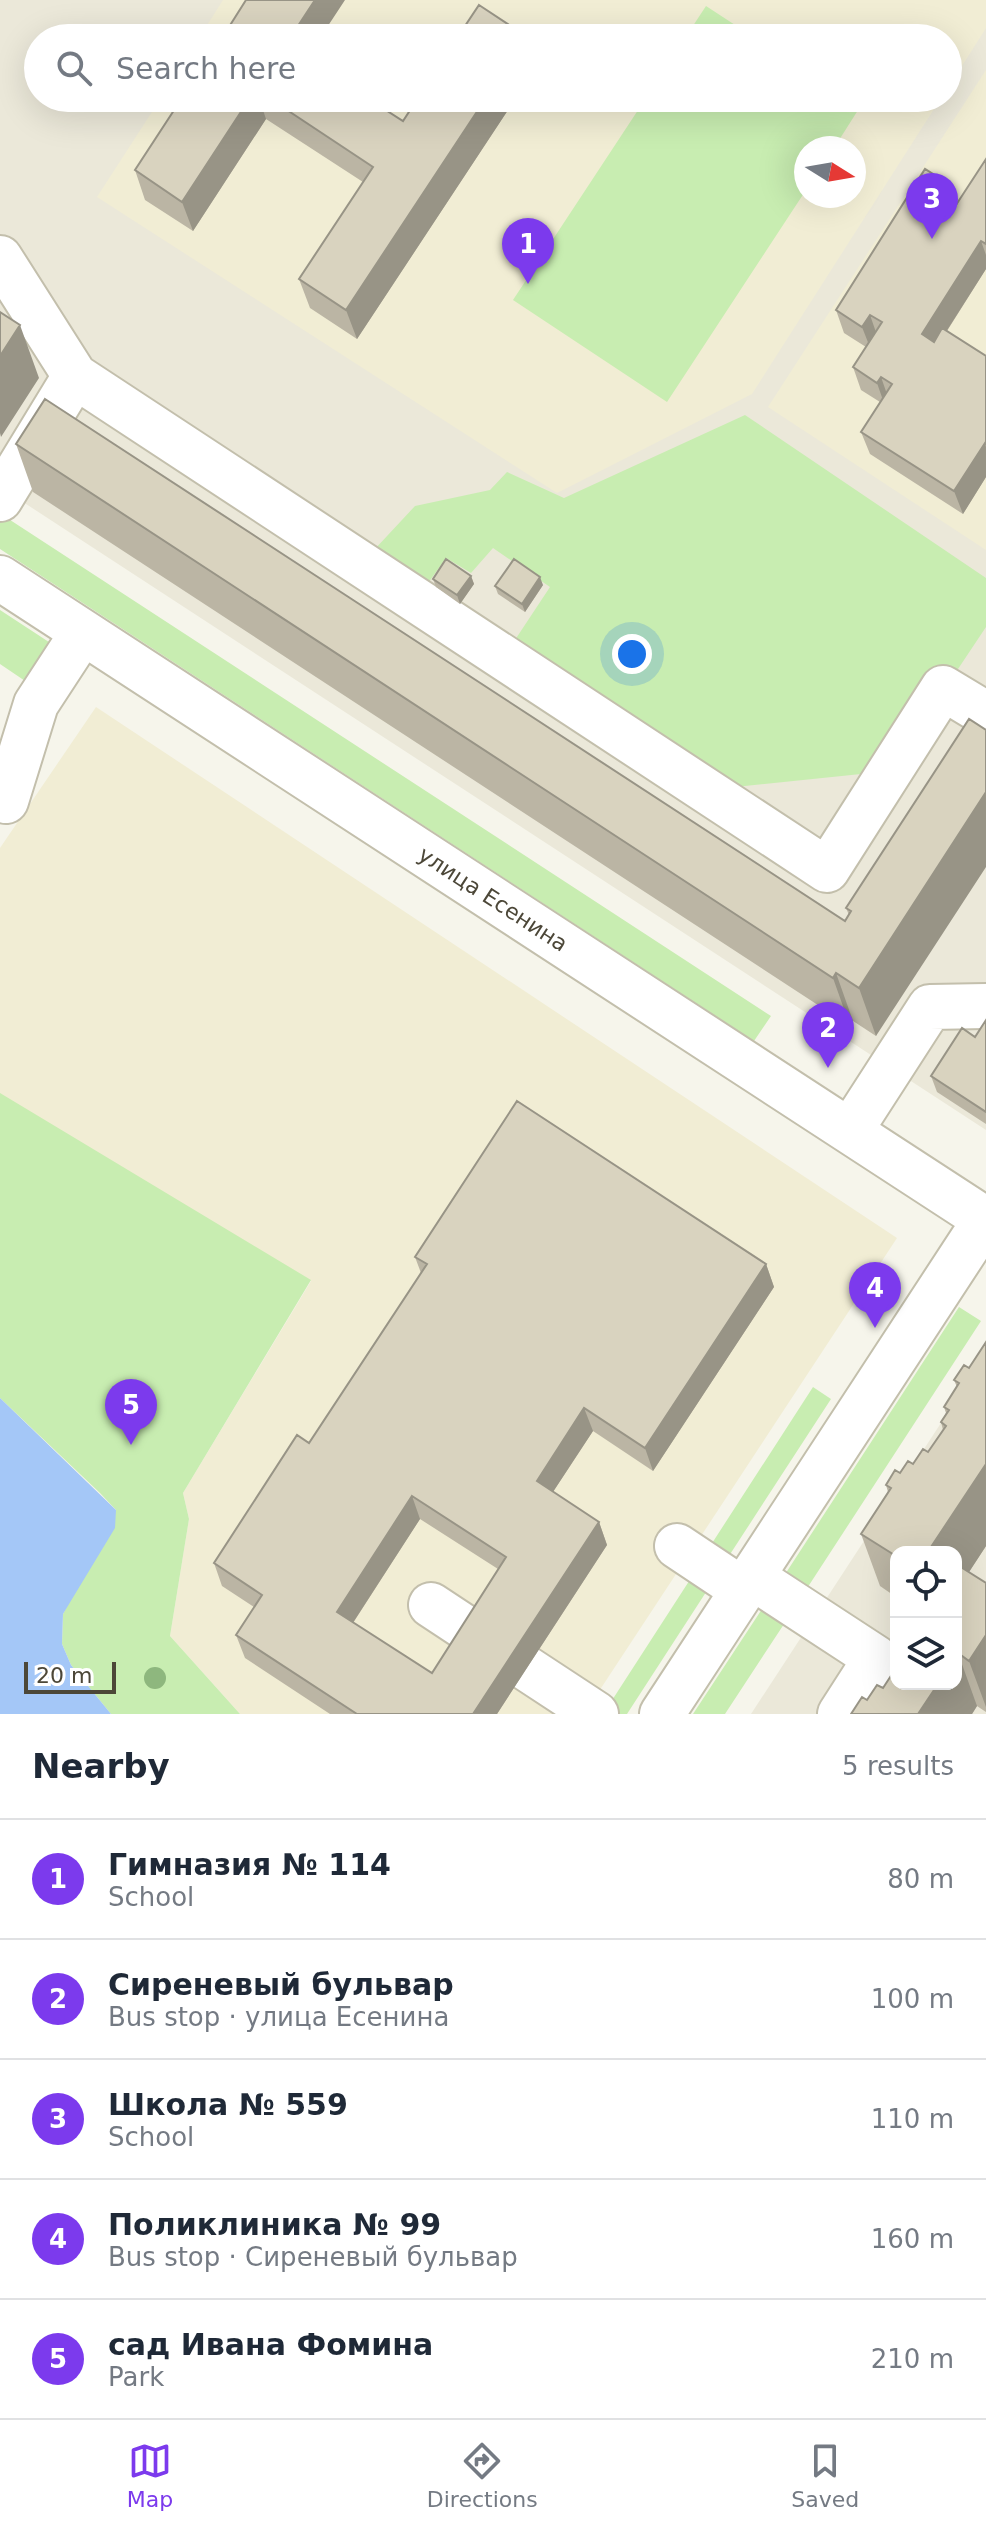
<!DOCTYPE html>
<html lang="en">
<head>
<meta charset="utf-8">
<style>
  :root { --surface:#fff; --page:#f2f2f3; --text:#1f2937; --muted:#747a83; --line:#e0e1e3; --accent:#7c3aed }
  body { margin:0; font-family:"DejaVu Sans",sans-serif; background:var(--page); color:var(--text) }
  .controls { position:absolute; right:24px; bottom:24px; display:grid; overflow:hidden; border-radius:16px; box-shadow:0 8px 32px #0002 }
  .controls button { width:72px; height:72px; display:grid; place-items:center; padding:0; border:0; border-bottom:2px solid var(--line); background:var(--surface); color:var(--text); font:40px sans-serif }
  .compass { position:absolute; left:794px; top:136px; width:72px; height:72px; border-radius:50%; background:var(--surface); box-shadow:0 8px 32px #0002; rotate:101deg }
  .scale { position:absolute; left:24px; bottom:20px; width:92px; box-sizing:border-box; padding-left:8px; border:4px solid #4c4738; border-top:0; font-size:22px; line-height:28px; white-space:nowrap; color:#4c4738; -webkit-text-stroke:6px #fff; paint-order:stroke }
  .you { position:absolute; left:632px; top:654px; width:28px; height:28px; margin:-20px; border:6px solid #fff; border-radius:50%; background:#1a73e8; box-shadow:0 0 0 12px #1a73e833 }
  .badge { display:grid; place-items:center; width:52px; height:52px; border-radius:50%; background:var(--accent); color:#fff; font-size:26px; font-weight:700 }
  .pin { position:absolute; translate:-50% -66px; filter:drop-shadow(0 2px 4px #0008) }
  .pin::after { content:''; position:absolute; top:42px; width:28px; height:24px; background:inherit; clip-path:polygon(0 0,100% 0,50% 100%) }
  .list { margin:0; padding:0; list-style:none }
  h2 { display:flex; justify-content:space-between; align-items:center; height:104px; margin:0; padding:0 32px; font-size:34px }
  h2 small { font-size:26px; font-weight:400; color:var(--muted) }
  .list li { display:grid; grid-template-columns:52px 1fr auto; gap:24px; align-items:center; box-sizing:border-box; height:120px; padding:0 32px; border-top:2px solid var(--line) }
  .list b { display:block; font-size:30px; white-space:nowrap }
  .list p { margin:0; font-size:26px; white-space:nowrap; color:var(--muted) }
  .list em { font-size:26px; font-style:normal; color:var(--muted) }
  .icon { flex:none; width:44px; height:44px; fill:none; stroke:currentColor; stroke-width:2; stroke-linecap:round; stroke-linejoin:round }
  .map { position:relative; flex:none; width:986px; height:1714px; overflow:hidden }
  .search { position:absolute; background:var(--surface); box-shadow:0 8px 32px #0002; left:24px; right:24px; top:24px; height:88px; display:flex; align-items:center; gap:20px; box-sizing:border-box; padding:0 28px; border-radius:44px; color:var(--muted); font-size:30px }
  .sheet { height:704px; background:var(--surface) }
  nav { display:flex; justify-content:space-around; align-items:center; box-sizing:border-box; height:112px; border-top:2px solid var(--line); background:var(--surface); font-size:22px; color:var(--muted) }
  nav a { display:grid; justify-items:center; gap:4px }
  nav .on { color:var(--accent) }
  .map>svg:first-child { display:block }
  .residential { fill:#ebe8d9; fill-rule:evenodd }
  .education { fill:#f1edd4; fill-rule:evenodd }
  .green { fill:#c8edb1 }
  .water { fill:#a4c7f7 }
  .lines { fill:none; stroke-linecap:round; stroke-linejoin:round }
  .minor-casing { stroke:#c3bfac; stroke-width:48 }
  .minor { stroke:#fff; stroke-width:44 }
  .tree { fill:#8eb77e }
  .wall { fill:#bbb5a4; fill-rule:evenodd }
  .shaded-wall { fill:#989486 }
  .building { fill:#d9d3bf; stroke:#989486; stroke-width:2; fill-rule:evenodd }
  .labels { text-anchor:middle; dominant-baseline:central; stroke-width:8; stroke-linejoin:round; paint-order:stroke }
  .street-label { font-size:22px; fill:#4c4738; stroke:#fff }
</style>
</head>
<body>
<div class="map">
<svg width="986" height="1714" viewBox="0 0 986 1714">
  <rect width="100%" height="100%" fill="#f6f5eb"/>
  <!-- residential -->
  <path class="residential" d="M 0,0 L 986,0 L 986,1130 L 0,487 ZM 38,38 L 948,38 L 948,98 L 38,98 ZM 806,148 L 854,148 L 854,196 L 806,196 Z
    M 986,1354 L 986,1714 L 751,1714 ZM 896,1552 L 956,1552 L 956,1684 L 896,1684 Z"/>
  <!-- education -->
  <path class="education" d="M 223,0 L 986,0 L 986,28 L 948,88 L 948,38 L 199,38 Z
    M 986,70 L 986,550 L 768,407 Z
    M 161,98 L 941,98 L 752,394 L 557,493 L 97,197 ZM 806,148 L 854,148 L 854,196 L 806,196 Z
    M 96,707 L 897,1238 L 584,1714 L 240,1714 L 170,1636 L 189,1519 L 183,1493 L 311,1281 L 199,1215 L 0,1094 L 0,848 Z"/>
  <!-- green -->
  <path class="green" d="M 706,6 L 755,38 L 685,38 Z
    M 646,98 L 846,98 L 860,107 L 834,148 L 806,148 L 806,190 L 667,402 L 513,300 Z
    M 745,415 L 986,578 L 986,627 L 890,771 L 706,790 L 503,658 L 550,587 L 493,548 L 471,573 L 446,558 L 426,586 L 374,550 L 415,506 L 490,490 L 507,472 L 564,498 Z
    M 4,516 L 771,1016 L 754,1041 L 0,549 L 0,522 Z
    M 0,610 L 55,646 L 34,687 L 0,664 Z
    M 0,1093 L 311,1280 L 183,1493 L 189,1519 L 170,1636 L 240,1714 L 111,1714 L 71,1665 L 62,1644 L 63,1614 L 116,1510 L 100,1493 L 0,1398 Z
    M 959,1307 L 981,1321 L 802,1596 L 780,1582 Z
    M 813,1387 L 831,1399 L 725,1562 L 707,1551 Z
    M 693,1575 L 710,1586 L 627,1714 L 616,1714 L 607,1708 Z
    M 766,1603 L 788,1618 L 725,1714 L 693,1714 Z"/>
  <!-- water -->
  <path class="water" d="M 0,1398 L 116,1510 L 115,1528 L 63,1614 L 62,1644 L 71,1665 L 111,1714 L 0,1714 Z"/>
  <g class="lines">
    <defs>
      <path id="minor" d="M 0,258 L 75,376 L 827,870 L 943,688 L 986,714
        M 0,499 L 75,376
        M 0,578 L 986,1220
        M 6,801 L 36,704 L 83,632
        M 850,1131 L 930,1007 L 986,1006
        M 677,1546 L 743,1590
        M 752,1577 L 876,1658 L 840,1714
        M 431,1605 L 478,1636
        M 526,1668 L 596,1714
        M 662,1714 L 985,1220"/>
    </defs>
    <!-- minor casing -->
    <use href="#minor" class="minor-casing"/>
    <!-- minor -->
    <use href="#minor" class="minor"/>
  </g>
  <!-- trees -->
  <circle class="tree" cx="155" cy="1678" r="11"/>
  <!-- wall -->
  <path class="wall" d="M 182,98 L 367,98 L 403,121 L 418,98 L 516,98 L 357,339 L 310,308 L 299,279 L 363,182 L 266,119 L 193,231 L 145,200 L 135,170 Z
    M 986,159 L 986,269 L 947,331 L 986,356 L 986,477 L 963,514 L 870,454 L 861,432 L 880,402 L 861,390 L 853,367 L 866,347 L 844,333 L 836,310 L 958,203 Z
    M 16,444 L 845,921 L 849,915 L 846,908 L 969,719 L 876,1036 L 853,1021 L 850,1026 L 33,492 Z
    M 471,576 L 474,584 L 460,604 L 436,587 L 433,579 Z
    M 543,585 L 525,612 L 498,594 L 495,586 Z
    M 986,1020 L 986,1124 L 937,1092 L 931,1076 L 975,1037 Z
    M 415,1257 L 766,1264 L 774,1287 L 653,1471 L 593,1431 L 553,1492 L 599,1522 L 607,1545 L 497,1714 L 330,1714 L 245,1658 L 236,1635 L 254,1607 L 222,1586 L 214,1563 L 309,1443 L 421,1273 ZM 420,1519 L 498,1569 L 432,1673 L 353,1623 Z
    M 986,1342 L 986,1546 L 969,1572 L 986,1583 L 986,1712 L 977,1706 L 972,1714 L 851,1714 L 883,1688 L 896,1668 L 893,1661 L 896,1657 L 896,1684 L 956,1552 L 896,1552 L 896,1597 L 880,1586 L 861,1534 L 888,1492 L 886,1485 L 928,1452 L 943,1430 L 941,1422 L 946,1413 L 944,1407 L 957,1387 L 954,1380 L 969,1368 Z"/>
  <!-- shaded-wall -->
  <path class="shaded-wall" d="M 315,0 L 345,0 L 320,38 L 290,38 Z
    M 250,98 L 259,98 L 266,119 L 193,231 L 182,202 Z
    M 486,98 L 516,98 L 357,339 L 346,310 Z
    M 952,186 L 960,209 L 944,198 Z
    M 981,241 L 986,255 L 986,269 L 930,357 L 922,334 Z
    M 870,315 L 878,338 L 871,350 L 862,327 Z
    M 20,325 L 39,378 L 1,437 L 0,433 L 0,356 Z
    M 881,377 L 889,400 L 885,406 L 877,383 Z
    M 985,443 L 986,447 L 986,477 L 963,514 L 954,491 Z
    M 471,576 L 474,584 L 460,604 L 457,595 Z
    M 540,577 L 543,585 L 525,612 L 522,604 Z
    M 986,792 L 986,867 L 876,1036 L 859,988 Z
    M 836,973 L 853,1021 L 850,1026 L 833,978 Z
    M 766,1264 L 774,1287 L 653,1471 L 645,1448 Z
    M 584,1408 L 593,1431 L 545,1504 L 537,1481 Z
    M 986,1464 L 986,1546 L 956,1592 L 956,1552 L 933,1552 L 931,1547 Z
    M 412,1496 L 420,1519 L 345,1635 L 337,1612 Z
    M 599,1522 L 607,1545 L 497,1714 L 473,1714 Z
    M 986,1635 L 986,1707 L 969,1661 Z
    M 958,1653 L 977,1706 L 972,1714 L 918,1714 L 938,1684 L 956,1684 L 956,1656 Z"/>
  <!-- building -->
  <path class="building" d="M 246,0 L 315,0 L 290,38 L 222,38 Z
    M 479,5 L 526,36 L 525,38 L 457,38 Z
    M 182,98 L 250,98 L 182,202 L 135,170 Z
    M 269,98 L 367,98 L 403,121 L 418,98 L 486,98 L 346,310 L 299,279 L 373,167 Z
    M 986,159 L 986,244 L 981,241 L 922,334 L 934,342 L 942,328 L 986,356 L 986,444 L 985,443 L 954,491 L 861,432 L 892,384 L 881,377 L 877,383 L 853,367 L 882,322 L 870,315 L 862,327 L 836,310 L 925,169 L 952,186 L 944,198 L 956,205 Z
    M 0,312 L 20,325 L 0,356 Z
    M 45,399 L 845,921 L 851,911 L 846,908 L 969,719 L 986,730 L 986,792 L 859,988 L 836,973 L 833,978 L 16,444 Z
    M 446,559 L 471,576 L 457,595 L 433,579 Z
    M 514,559 L 540,577 L 522,604 L 495,586 Z
    M 986,1020 L 986,1112 L 931,1076 L 962,1028 L 975,1037 Z
    M 517,1101 L 766,1264 L 645,1448 L 584,1408 L 537,1481 L 599,1522 L 473,1714 L 357,1714 L 236,1635 L 262,1595 L 214,1563 L 297,1435 L 309,1443 L 427,1264 L 415,1257 ZM 412,1496 L 506,1557 L 432,1673 L 337,1612 Z
    M 986,1342 L 986,1464 L 931,1547 L 938,1552 L 896,1552 L 896,1556 L 861,1534 L 891,1488 L 886,1485 L 895,1470 L 900,1473 L 908,1461 L 913,1464 L 923,1449 L 928,1452 L 946,1426 L 941,1422 L 949,1410 L 944,1407 L 959,1383 L 954,1380 L 964,1365 L 969,1368 Z
    M 956,1564 L 986,1583 L 986,1635 L 969,1661 L 958,1653 L 956,1656 Z
    M 896,1668 L 896,1684 L 938,1684 L 918,1714 L 851,1714 L 862,1697 L 867,1700 L 877,1685 L 883,1688 Z"/>
  <g class="labels">
    <!-- street labels -->
    <g class="street-label">
      <text transform="translate(493 899) rotate(33)">улица Есенина</text>
    </g>
  </g>
</svg>
<div class="controls">
<button><svg class="icon" aria-label="locate" viewBox="0 0 24 24"><circle cx="12" cy="12" r="6"/><path d="M12 2v4M12 18v4M2 12h4M18 12h4"/></svg></button>
<button><svg class="icon" aria-label="layers" viewBox="0 0 24 24"><path d="M12 4l9 5-9 5-9-5zM3 14l9 5 9-5"/></svg></button>
</div>
<svg class="compass" viewBox="-18 -18 36 36"><path d="M0-13l5 13h-10z" fill="#e53935"/><path d="M0 13l5-13h-10z" fill="#747a83"/></svg>
<div class="scale">20 m</div>
<div class="you"></div>
<div class="pin badge" style="left:528px;top:284px">1</div>
<div class="pin badge" style="left:828px;top:1068px">2</div>
<div class="pin badge" style="left:932px;top:239px">3</div>
<div class="pin badge" style="left:875px;top:1328px">4</div>
<div class="pin badge" style="left:131px;top:1445px">5</div>
<div class="search"><svg class="icon" aria-label="search" viewBox="0 0 24 24"><circle cx="10" cy="10" r="6"/><path d="M15 15l6 6"/></svg>Search here</div>
</div>
<section class="sheet">
<h2>Nearby<small>5 results</small></h2>
<ul class="list">
<li><span class="badge">1</span><div><b>Гимназия № 114</b><p>School</p></div><em>80 m</em></li>
<li><span class="badge">2</span><div><b>Сиреневый бульвар</b><p>Bus stop · улица Есенина</p></div><em>100 m</em></li>
<li><span class="badge">3</span><div><b>Школа № 559</b><p>School</p></div><em>110 m</em></li>
<li><span class="badge">4</span><div><b>Поликлиника № 99</b><p>Bus stop · Сиреневый бульвар</p></div><em>160 m</em></li>
<li><span class="badge">5</span><div><b>сад Ивана Фомина</b><p>Park</p></div><em>210 m</em></li>
</ul>
</section>
<nav>
<a class="on"><svg class="icon" aria-label="map" viewBox="0 0 24 24"><path d="M3 6l6-2 6 2 6-2v14l-6 2-6-2-6 2zM9 4v14M15 6v14"/></svg>Map</a>
<a><svg class="icon" aria-label="directions" viewBox="0 0 24 24"><path d="M12 3l9 9-9 9-9-9zM9 14v-3h6M13 9l2 2-2 2"/></svg>Directions</a>
<a><svg class="icon" aria-label="saved" viewBox="0 0 24 24"><path d="M7 4h10v16l-5-4-5 4z"/></svg>Saved</a>
</nav>
</body>
</html>
